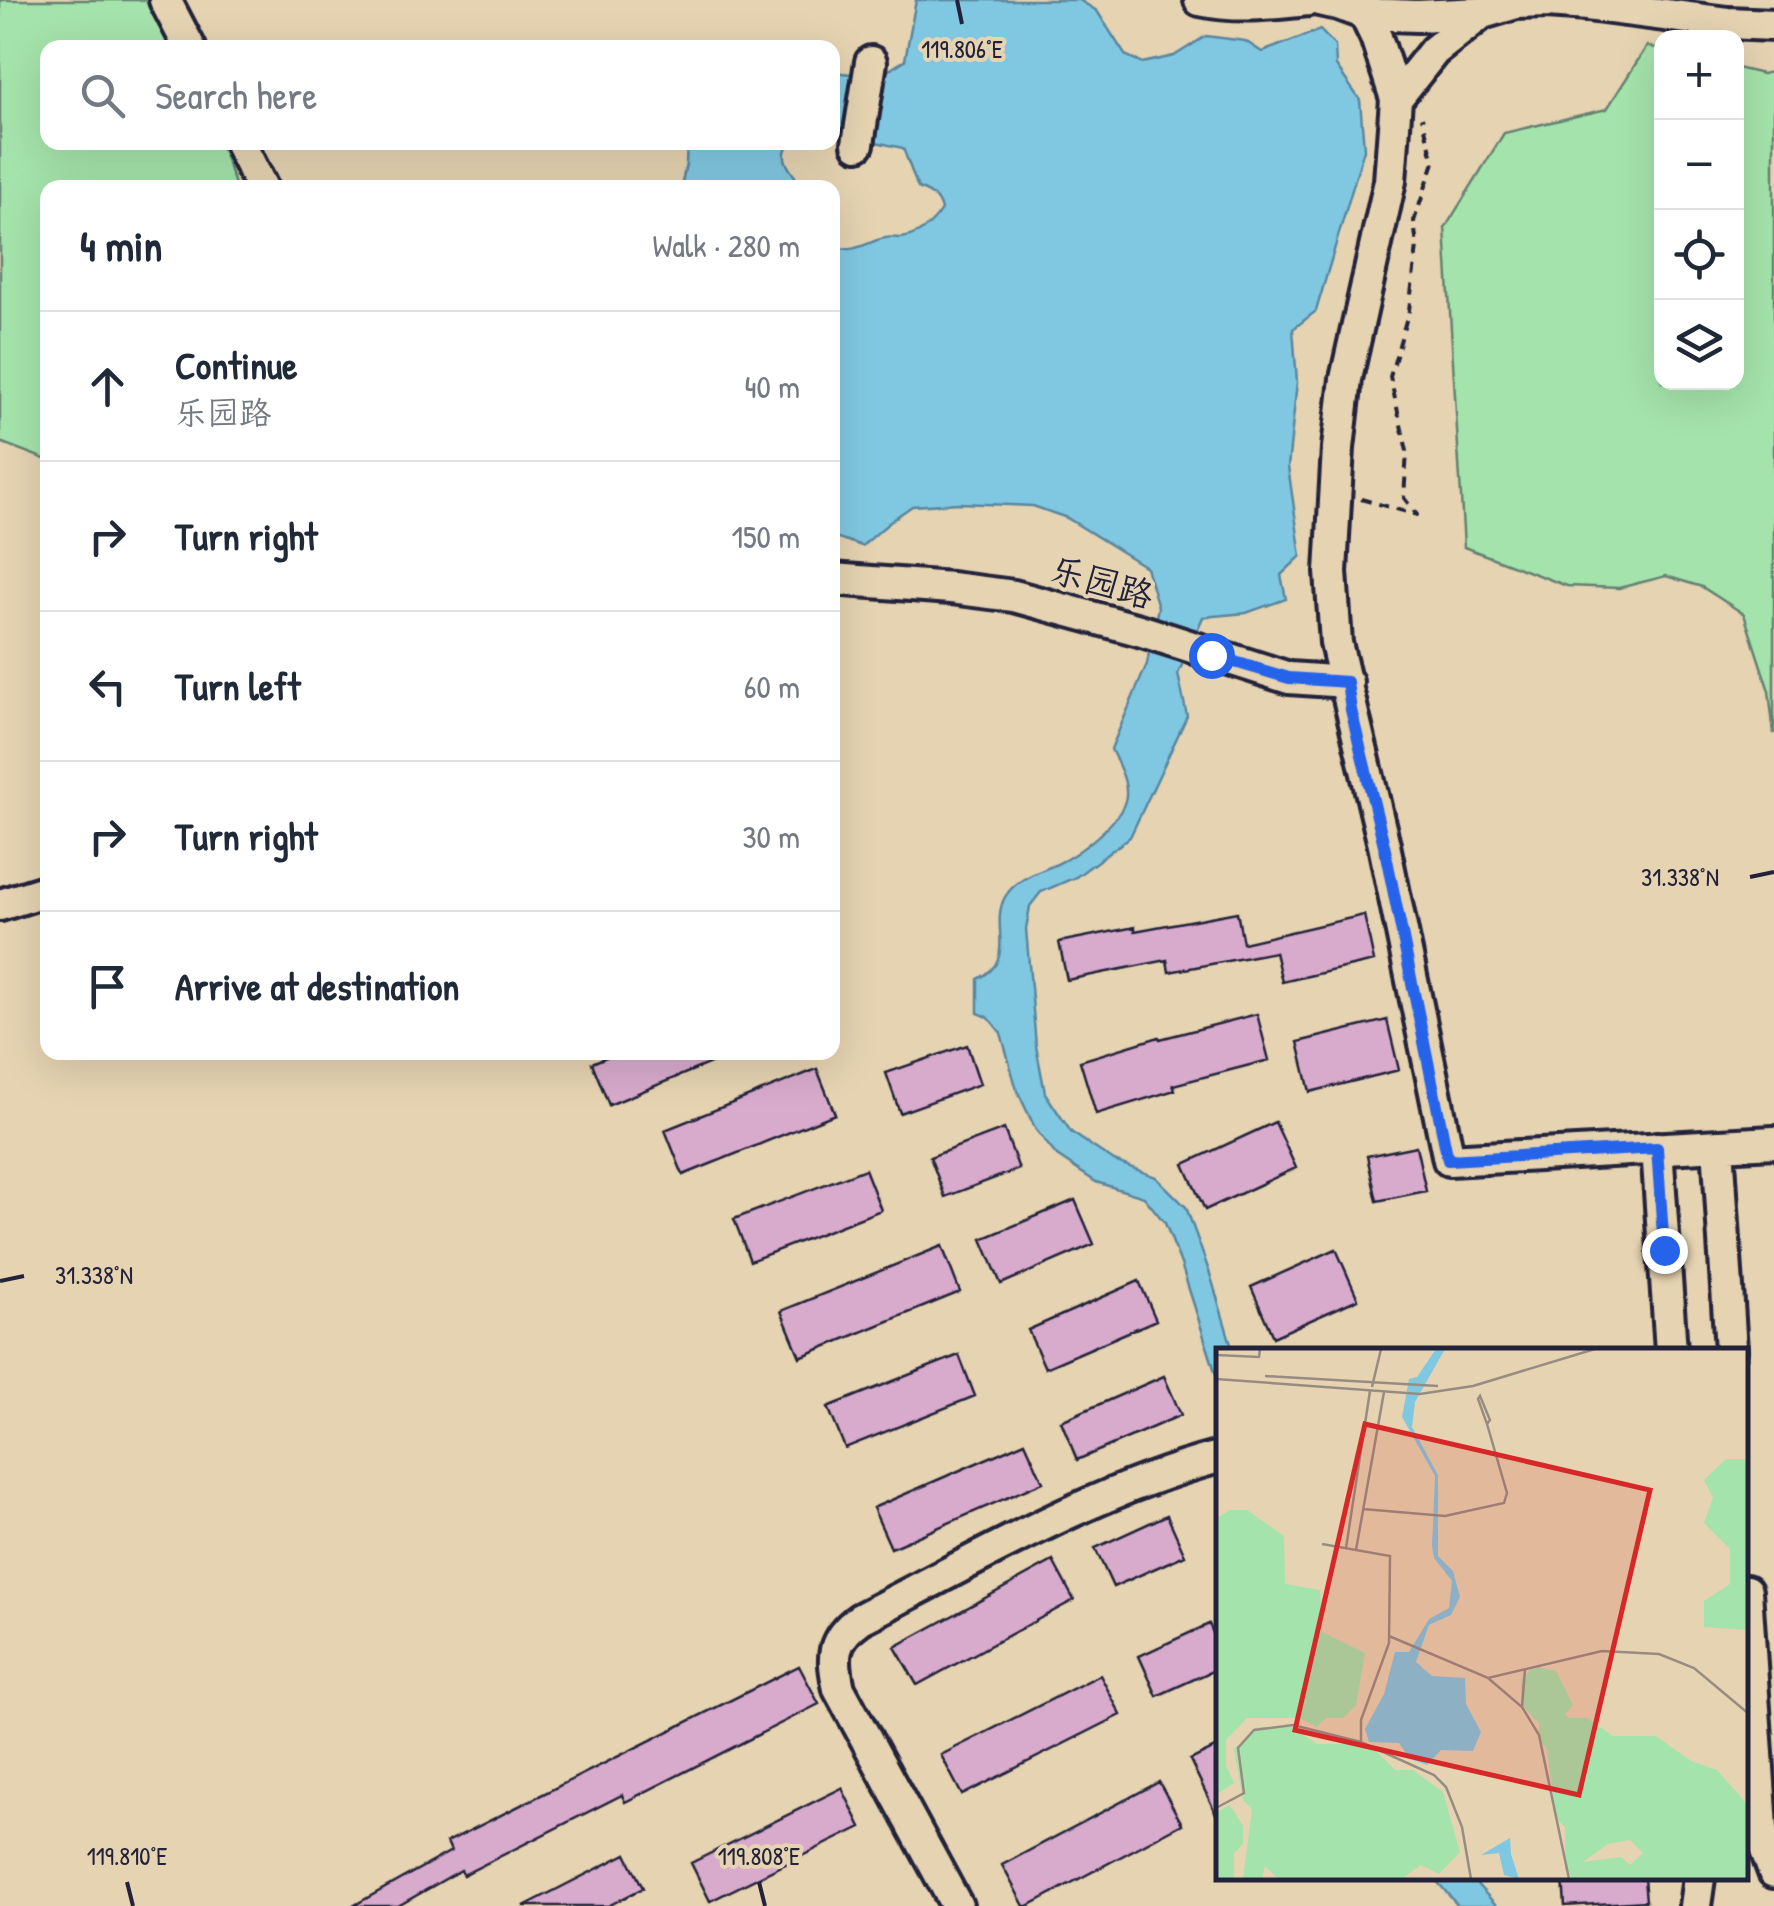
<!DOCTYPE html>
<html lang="en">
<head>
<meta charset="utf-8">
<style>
  :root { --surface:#fff; --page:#f2f2f3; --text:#1f2937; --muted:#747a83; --line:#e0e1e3 }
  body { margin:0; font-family:"Patrick Hand","LXGW WenKai TC",sans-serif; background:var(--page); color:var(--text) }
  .controls { position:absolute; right:30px; top:30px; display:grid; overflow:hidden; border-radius:20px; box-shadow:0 10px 40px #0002 }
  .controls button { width:90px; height:90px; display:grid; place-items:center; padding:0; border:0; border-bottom:2px solid var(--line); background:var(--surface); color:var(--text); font:50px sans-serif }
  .stop { position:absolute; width:30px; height:30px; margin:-22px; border:8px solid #2563eb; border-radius:50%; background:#fff }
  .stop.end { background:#2563eb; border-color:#fff; box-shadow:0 2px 10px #0008 }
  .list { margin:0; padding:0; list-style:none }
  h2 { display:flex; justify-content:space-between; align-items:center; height:130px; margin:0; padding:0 40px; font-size:42px }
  h2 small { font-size:32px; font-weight:400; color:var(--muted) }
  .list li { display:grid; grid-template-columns:65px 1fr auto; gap:30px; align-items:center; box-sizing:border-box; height:150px; padding:0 40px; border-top:2px solid var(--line) }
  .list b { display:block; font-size:38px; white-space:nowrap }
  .list p { margin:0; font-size:32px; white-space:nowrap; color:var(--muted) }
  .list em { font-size:32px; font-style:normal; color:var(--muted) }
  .icon { flex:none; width:55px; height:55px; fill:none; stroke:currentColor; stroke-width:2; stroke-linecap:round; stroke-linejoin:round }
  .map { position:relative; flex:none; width:1774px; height:1906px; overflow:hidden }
  .search { position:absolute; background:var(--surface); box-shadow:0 10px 40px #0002; left:40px; top:40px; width:800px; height:110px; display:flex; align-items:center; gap:25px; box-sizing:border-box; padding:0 35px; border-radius:20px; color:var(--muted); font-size:38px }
  .panel { position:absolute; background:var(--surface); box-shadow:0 10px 40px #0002; left:40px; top:180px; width:800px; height:880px; border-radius:20px }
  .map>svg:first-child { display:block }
  .green { fill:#a4e3ab; stroke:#638273; stroke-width:2.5 }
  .water { fill:#80c8e1; stroke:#5a869f; stroke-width:2.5 }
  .building { fill:#d8aacc; stroke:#22223b; stroke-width:2.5 }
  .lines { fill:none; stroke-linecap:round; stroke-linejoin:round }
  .minor-casing { stroke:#22223b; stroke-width:38 }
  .path { stroke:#22223b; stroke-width:4; stroke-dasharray:10 8; stroke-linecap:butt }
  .minor { stroke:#e5d3b1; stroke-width:30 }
  .route { stroke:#2563eb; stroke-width:12 }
  .ticks { fill:none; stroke:#22223b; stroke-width:4 }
  .labels { text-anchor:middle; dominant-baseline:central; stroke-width:8; stroke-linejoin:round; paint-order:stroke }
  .street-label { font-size:35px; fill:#22223b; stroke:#e5d3b1 }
  .inset-road { fill:none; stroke:#978c82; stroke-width:2.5 }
  .view { fill:#d62828; fill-opacity:0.15; stroke:#d62828; stroke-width:5 }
  .inset-edge { fill:none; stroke:#22223b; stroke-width:5 }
  .ticks-label { font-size:25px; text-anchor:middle; fill:#22223b; stroke:#e5d3b1; stroke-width:8; stroke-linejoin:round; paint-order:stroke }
</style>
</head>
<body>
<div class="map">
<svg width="1774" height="1906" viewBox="0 0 1774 1906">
  <rect width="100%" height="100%" fill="#e5d3b1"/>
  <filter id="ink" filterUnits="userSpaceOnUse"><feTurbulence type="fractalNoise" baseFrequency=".01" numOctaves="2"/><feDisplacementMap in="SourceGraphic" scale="20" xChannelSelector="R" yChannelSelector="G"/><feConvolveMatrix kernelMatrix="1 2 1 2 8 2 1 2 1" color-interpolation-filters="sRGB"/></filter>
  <g filter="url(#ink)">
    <!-- green -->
    <path class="green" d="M 0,0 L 167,0 L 185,47 L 48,48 L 48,142 L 220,143 L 236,187 L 48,188 L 47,460 L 0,442 Z
      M 1647,46 L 1662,50 L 1662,382 L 1736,382 L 1737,68 L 1762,74 L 1774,71 L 1774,734 L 1769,691 L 1744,614 L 1702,587 L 1666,576 L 1619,588 L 1567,586 L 1464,547 L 1445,228 L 1504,133 L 1607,109 Z"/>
    <!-- water -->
    <path class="water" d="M 916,0 L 1079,0 L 1097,11 L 1125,55 L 1142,63 L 1174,56 L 1206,36 L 1245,41 L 1262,52 L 1320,30 L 1335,46 L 1336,66 L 1360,100 L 1364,149 L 1316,311 L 1293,329 L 1297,382 L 1288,467 L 1301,556 L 1281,575 L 1286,599 L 1246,613 L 1203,617 L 1178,674 L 1187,716 L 1130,837 L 1076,877 L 1041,892 L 1030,906 L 1026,929 L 1036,1046 L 1045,1093 L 1071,1132 L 1114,1161 L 1156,1177 L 1186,1207 L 1210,1274 L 1233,1351 L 1219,1351 L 1219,1384 L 1181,1264 L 1165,1223 L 1144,1197 L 1096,1182 L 1057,1156 L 1036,1130 L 1017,1090 L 1001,1033 L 988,1017 L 978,1013 L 978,979 C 1018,959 989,926 1005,897 C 1016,878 1039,872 1057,864 C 1077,855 1119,823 1125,801 C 1130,784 1118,765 1111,749 L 1147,664 L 1158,607 L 1146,567 L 1067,518 L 1033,506 L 959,503 L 912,506 L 892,520 L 862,546 L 835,537 L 832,529 L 832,240 C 846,260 867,241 885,238 C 890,237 896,238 901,238 C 918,236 933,224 941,210 C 938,197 931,193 918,188 L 903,148 L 849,136 L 833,135 L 833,72 L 878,77 L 905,60 Z
      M 687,142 L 790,143 C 776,158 793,173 803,187 L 681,187 L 686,164 Z
      M 1435,1879 L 1472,1879 L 1497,1906 L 1458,1906 Z"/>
    <!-- building -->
    <path class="building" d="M 1237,912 L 1243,943 L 1364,915 L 1374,961 L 1282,982 L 1275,952 L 1169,972 L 1167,960 L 1067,980 L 1059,942 L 1135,927 L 1135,931 Z
      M 1257,1014 L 1269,1060 L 1173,1085 L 1175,1090 L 1096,1114 L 1080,1061 L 1159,1037 L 1160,1039 Z
      M 1387,1020 L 1399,1070 L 1310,1092 L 1298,1042 Z
      M 967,1045 L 980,1084 L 900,1113 L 886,1073 Z
      M 618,1052 L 735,1052 L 735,1053 L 609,1105 L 592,1063 Z
      M 817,1069 L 835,1114 L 683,1175 L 665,1130 Z
      M 1275,1122 L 1296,1168 L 1205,1210 L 1184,1164 Z
      M 1004,1129 L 1019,1169 L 945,1197 L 930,1157 Z
      M 1416,1146 L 1426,1191 L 1377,1201 L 1367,1156 Z
      M 865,1169 L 881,1210 L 750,1261 L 734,1219 Z
      M 1075,1200 L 1094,1244 L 1001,1284 L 982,1239 Z
      M 942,1246 L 960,1292 L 800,1357 L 781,1311 Z
      M 1336,1249 L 1358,1299 L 1273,1337 L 1251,1287 Z
      M 1139,1281 L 1156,1320 L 1045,1368 L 1028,1330 Z
      M 959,1355 L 975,1396 L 845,1448 L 828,1407 Z
      M 1164,1376 L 1181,1415 L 1077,1460 L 1061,1421 Z
      M 1025,1442 L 1043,1482 L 891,1548 L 873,1508 Z
      M 1167,1515 L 1185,1555 L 1113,1587 L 1095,1548 Z
      M 1053,1561 L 1074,1600 L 917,1685 L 895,1647 Z
      M 1209,1624 L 1219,1646 L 1219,1668 L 1157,1696 L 1139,1656 Z
      M 799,1666 L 819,1704 L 625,1802 L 622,1795 L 463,1875 L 461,1870 L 398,1906 L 353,1906 L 451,1851 L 447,1842 Z
      M 1100,1675 L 1121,1715 L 962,1795 L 941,1755 Z
      M 1219,1746 L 1219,1820 L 1190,1760 Z
      M 1159,1782 L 1182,1824 L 1028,1906 L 1024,1906 L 1002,1865 Z
      M 842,1788 L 861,1827 L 710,1901 L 691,1863 Z
      M 626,1854 L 643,1888 L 608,1906 L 524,1906 Z
      M 1563,1878 L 1644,1878 L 1646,1901 L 1565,1906 Z"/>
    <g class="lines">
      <defs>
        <path id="minor" d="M 165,0 L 190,48
          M 1200,0 C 1237,8 1271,4 1308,0
          M 1319,0 L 1338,4 L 1365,14 L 1417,16 L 1482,13 L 1516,3 L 1547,2 L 1587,5 L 1727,23 L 1774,25
          M 1365,14 L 1376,37 L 1396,99 L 1390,181 L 1346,379 L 1338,448 L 1331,572 L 1336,643 L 1384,845 L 1449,1160 L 1774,1142
          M 1396,99 L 1434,51 L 1482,13
          M 239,142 L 262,188
          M 858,144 L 871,62
          M 832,579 L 951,588 L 1014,596 L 1139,630 L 1289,678 L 1347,682
          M 0,905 L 48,890
          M 1718,1145 L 1731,1351
          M 1657,1148 L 1671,1351
          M 1746,1591 L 1763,1842 L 1774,1872
          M 957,1906 L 839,1689 C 832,1657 831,1640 860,1619 C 976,1560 1092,1491 1219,1457
          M 1695,1906 L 1699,1878"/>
      </defs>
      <!-- minor casing -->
      <use href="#minor" class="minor-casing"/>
      <!-- path -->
      <path class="path" d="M 1361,499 L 1417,515 L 1404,498 L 1407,451 L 1390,377 L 1409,310 L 1417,247 L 1414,221 L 1434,162 L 1422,117"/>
      <!-- minor -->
      <use href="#minor" class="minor"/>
    </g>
  </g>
  <g class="lines" filter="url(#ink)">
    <!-- route -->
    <path class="route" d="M 1211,655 L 1289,678 L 1347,682 L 1351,710 L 1384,845 L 1448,1160 L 1657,1148 L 1664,1250"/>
  </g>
  <!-- ticks -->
  <path class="ticks" d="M 957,0 L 962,24M 1750,877 L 1774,872M 0,1281 L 24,1276M 127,1882 L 133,1906M 759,1882 L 765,1906"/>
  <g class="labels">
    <!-- street labels -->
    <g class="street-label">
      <text transform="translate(1102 582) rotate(16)">乐园路</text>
    </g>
  </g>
  <!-- overview -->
  <g transform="translate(1216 1348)">
    <rect width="532" height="532" fill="#e5d3b1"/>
    <path d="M 510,111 L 532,111 L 532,282 L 488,279 L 488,253 L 514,236 L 514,201 L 488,175 L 497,150 L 488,132 ZM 14,162 L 31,162 L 68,188 L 69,236 L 104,242 L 106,284 L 149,305 L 140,357 L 127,370 L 110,370 L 101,379 L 83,370 L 31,370 L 10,392 L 10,418 L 18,435 L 0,447 L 0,171 ZM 318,318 L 340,323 L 357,357 L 349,366 L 353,370 L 371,370 L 397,388 L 440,388 L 475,413 L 501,422 L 532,457 L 532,531 L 358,531 L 349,522 L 349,479 L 340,470 L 331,401 L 323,392 L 323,375 L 305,357 L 305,331 ZM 414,492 L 427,505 L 414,517 L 405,509 L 367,514 L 392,496 ZM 40,379 L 75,379 L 101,396 L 153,396 L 179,422 L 197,422 L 227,444 L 244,504 L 223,526 L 205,517 L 185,531 L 62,531 L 49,518 L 46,531 L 27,531 L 36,461 L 27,452 L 18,401 ZM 14,457 L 27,478 L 27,496 L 18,505 L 18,531 L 0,531 L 0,464 Z" fill="#a4e3ab" fill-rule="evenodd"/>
    <path d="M 220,1 L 229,1 L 199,54 L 196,79 L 222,127 L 222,208 L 237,223 L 244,249 L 235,267 L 213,277 L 200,314 L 216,328 L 249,330 L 250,356 L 265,384 L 257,403 L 225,402 L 211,417 L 194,411 L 183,395 L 153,394 L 149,381 L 168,346 L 179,304 L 193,304 L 213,271 L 233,260 L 236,233 L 218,210 L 216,198 L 219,128 L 186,69 L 193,31 L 201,29 ZM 294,490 L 295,506 L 303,531 L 288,527 L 283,505 L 265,507 Z" fill="#80c8e1"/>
    <path class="inset-road" d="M 0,7 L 43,9 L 44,1M 49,28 L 222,38M 0,31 L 204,46 L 257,38 L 379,1M 156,39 L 165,1M 264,48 L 274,72 L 271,76 L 262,51 ZM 147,161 L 229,168 L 288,155 L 291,145 L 271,76M 106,196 L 174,208 L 173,295 L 145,372 L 145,394M 130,200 L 154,43M 140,202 L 168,44M 173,288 L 272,330 L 386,303 L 443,306 L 478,320 L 533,366M 272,330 L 306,359 L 323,387 L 353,531M 306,359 L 309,321M 0,460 L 28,445 L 22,400 L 38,382 L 77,377 L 145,394 L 218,427 L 230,439 L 246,479 L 255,531"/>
    <path class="view" d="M 149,76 L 434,142 L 363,447 L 79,382 Z"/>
    <rect width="532" height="532" class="inset-edge"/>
  </g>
  <g class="ticks-label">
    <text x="962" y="58">119.806°E</text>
    <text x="1680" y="886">31.338°N</text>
    <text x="94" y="1284">31.338°N</text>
    <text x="127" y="1865">119.810°E</text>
    <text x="759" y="1865">119.808°E</text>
  </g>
</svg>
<div class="controls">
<button>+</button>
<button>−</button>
<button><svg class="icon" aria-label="locate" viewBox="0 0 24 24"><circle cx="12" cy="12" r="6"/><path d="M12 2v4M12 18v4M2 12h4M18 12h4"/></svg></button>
<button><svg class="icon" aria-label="layers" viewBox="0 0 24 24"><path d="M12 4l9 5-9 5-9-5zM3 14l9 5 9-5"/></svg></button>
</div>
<div class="stop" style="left:1211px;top:655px"></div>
<div class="stop end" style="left:1664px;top:1250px"></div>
<div class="search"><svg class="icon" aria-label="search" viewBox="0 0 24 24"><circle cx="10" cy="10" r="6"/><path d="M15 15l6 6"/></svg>Search here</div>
<section class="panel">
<h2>4 min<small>Walk · 280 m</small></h2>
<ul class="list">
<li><svg class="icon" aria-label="ahead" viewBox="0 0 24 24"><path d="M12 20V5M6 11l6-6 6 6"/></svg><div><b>Continue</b><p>乐园路</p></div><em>40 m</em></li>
<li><svg class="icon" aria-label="right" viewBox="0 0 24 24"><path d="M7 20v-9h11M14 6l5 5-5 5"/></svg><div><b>Turn right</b></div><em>150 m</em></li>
<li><svg class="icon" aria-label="left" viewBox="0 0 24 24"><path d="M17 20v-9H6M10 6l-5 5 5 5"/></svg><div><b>Turn left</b></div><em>60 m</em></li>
<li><svg class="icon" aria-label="right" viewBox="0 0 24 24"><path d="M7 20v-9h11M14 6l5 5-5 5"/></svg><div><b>Turn right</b></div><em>30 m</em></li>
<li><svg class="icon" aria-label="arrive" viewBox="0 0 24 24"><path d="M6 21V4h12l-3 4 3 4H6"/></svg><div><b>Arrive at destination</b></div></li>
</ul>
</section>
</div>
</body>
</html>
